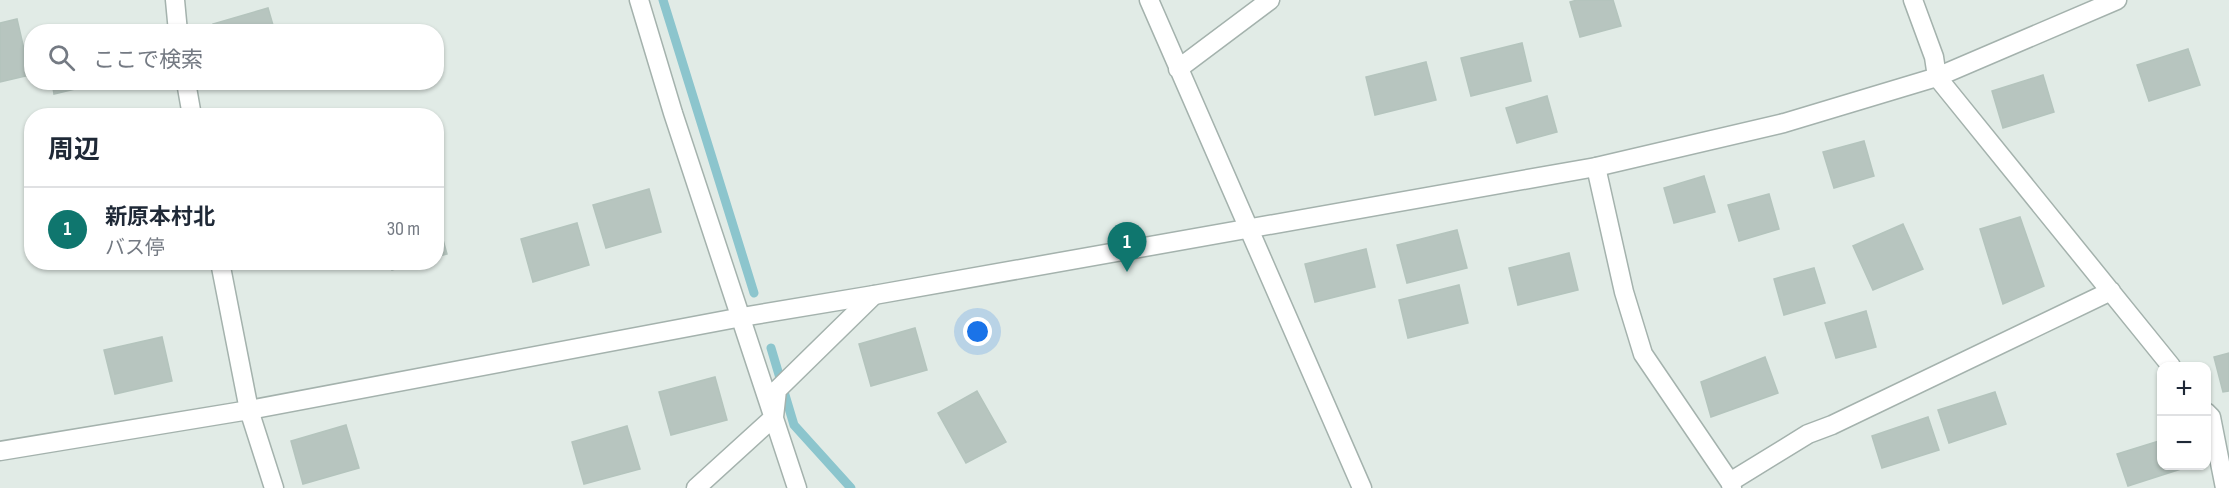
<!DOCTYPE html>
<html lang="ja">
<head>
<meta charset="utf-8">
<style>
  :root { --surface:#fff; --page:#f2f2f3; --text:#1f2937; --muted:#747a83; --line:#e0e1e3; --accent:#0f766e }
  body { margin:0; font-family:"Sofia Sans Condensed","Noto Sans JP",sans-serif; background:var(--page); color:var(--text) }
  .controls { position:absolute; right:18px; bottom:18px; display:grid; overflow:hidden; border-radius:12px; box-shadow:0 2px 4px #0004 }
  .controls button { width:54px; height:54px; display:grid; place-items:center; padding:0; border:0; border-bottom:2px solid var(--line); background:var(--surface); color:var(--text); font:30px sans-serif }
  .you { position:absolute; left:978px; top:332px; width:21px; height:21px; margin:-15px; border:4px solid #fff; border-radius:50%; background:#1a73e8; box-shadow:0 0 0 9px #1a73e833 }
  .badge { display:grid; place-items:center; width:39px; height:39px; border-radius:50%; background:var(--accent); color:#fff; font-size:20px; font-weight:700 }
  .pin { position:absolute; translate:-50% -50px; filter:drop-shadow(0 2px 3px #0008) }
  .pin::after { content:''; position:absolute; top:32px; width:21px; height:18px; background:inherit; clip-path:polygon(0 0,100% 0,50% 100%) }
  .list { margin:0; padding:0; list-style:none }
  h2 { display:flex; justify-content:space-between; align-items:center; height:78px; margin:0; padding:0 24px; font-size:26px }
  h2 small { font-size:20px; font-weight:400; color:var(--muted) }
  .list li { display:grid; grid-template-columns:39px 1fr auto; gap:18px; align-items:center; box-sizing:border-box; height:84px; padding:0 24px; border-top:2px solid var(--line) }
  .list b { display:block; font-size:22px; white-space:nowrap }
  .list p { margin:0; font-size:20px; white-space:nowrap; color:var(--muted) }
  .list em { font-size:20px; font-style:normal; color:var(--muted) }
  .icon { flex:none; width:33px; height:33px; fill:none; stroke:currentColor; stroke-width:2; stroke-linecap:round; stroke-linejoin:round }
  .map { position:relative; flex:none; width:2229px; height:488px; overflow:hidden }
  .search { position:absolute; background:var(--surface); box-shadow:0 2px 4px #0004; left:24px; top:24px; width:420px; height:66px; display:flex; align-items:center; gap:15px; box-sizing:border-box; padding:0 21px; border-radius:24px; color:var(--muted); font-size:22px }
  .panel { position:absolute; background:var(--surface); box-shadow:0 2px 4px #0004; left:24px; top:108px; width:420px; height:162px; border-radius:24px }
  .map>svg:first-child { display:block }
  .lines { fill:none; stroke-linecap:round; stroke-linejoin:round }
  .stream { stroke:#8cc5cd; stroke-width:9 }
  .building { fill:#b7c5bf; stroke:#b4c4bd; stroke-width:1.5 }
  .minor-casing { stroke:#a4b2ad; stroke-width:21 }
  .tertiary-casing { stroke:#a4b2ad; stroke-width:21 }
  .minor { stroke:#fff; stroke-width:18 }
  .tertiary { stroke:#fff; stroke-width:18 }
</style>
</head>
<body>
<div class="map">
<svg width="2229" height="488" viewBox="0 0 2229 488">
  <rect width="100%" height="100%" fill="#e1ebe6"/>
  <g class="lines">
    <!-- stream -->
    <path class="stream" d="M 663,0 L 754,293
      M 771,348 L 794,425 L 851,488"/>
  </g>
  <!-- building -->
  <path class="building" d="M 1577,0 L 1613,0 L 1621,26 L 1580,37 L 1570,2 Z
    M 268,8 L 275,32 L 215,32 L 213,24 Z
    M 17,19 L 30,75 L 0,82 L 0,23 Z
    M 1522,43 L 1531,81 L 1471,96 L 1461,58 Z
    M 2188,49 L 2200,85 L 2149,101 L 2137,65 Z
    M 1426,62 L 1436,100 L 1375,115 L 1366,77 Z
    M 2043,75 L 2054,112 L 2003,128 L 1992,91 Z
    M 52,82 L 104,82 L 54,94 Z
    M 1547,96 L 1557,132 L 1517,143 L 1506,108 Z
    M 1864,141 L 1874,176 L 1834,188 L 1823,152 Z
    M 1704,176 L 1715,212 L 1674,223 L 1664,188 Z
    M 649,189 L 661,232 L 606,248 L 593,205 Z
    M 1769,194 L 1779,229 L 1739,241 L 1728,205 Z
    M 436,215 L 447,254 L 436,257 Z
    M 2020,217 L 2044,286 L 2003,304 L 1980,229 Z
    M 577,223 L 589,265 L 533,282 L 521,239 Z
    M 1903,224 L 1923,269 L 1873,290 L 1853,246 Z
    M 1457,230 L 1467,268 L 1407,283 L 1397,245 Z
    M 1366,249 L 1375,287 L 1315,302 L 1305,264 Z
    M 1569,253 L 1578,290 L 1518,305 L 1509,268 Z
    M 390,262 L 417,262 L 392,270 Z
    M 1814,268 L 1825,303 L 1784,315 L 1774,279 Z
    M 1459,285 L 1468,323 L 1408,338 L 1399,300 Z
    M 1866,311 L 1876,347 L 1836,358 L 1825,323 Z
    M 915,328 L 927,370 L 871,386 L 859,344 Z
    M 162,337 L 172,381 L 115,394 L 104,350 Z
    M 2229,353 L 2229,391 L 2223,392 L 2214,357 Z
    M 1765,357 L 1778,393 L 1711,417 L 1701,382 Z
    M 715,377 L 727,420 L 671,435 L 659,392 Z
    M 977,391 L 1006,442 L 966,463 L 938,413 Z
    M 1995,392 L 2006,424 L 1949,443 L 1938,410 Z
    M 1928,417 L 1939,450 L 1882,468 L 1872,436 Z
    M 346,425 L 359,468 L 303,484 L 291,441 Z
    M 627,426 L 640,469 L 584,484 L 572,442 Z
    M 2162,440 L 2162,466 L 2183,466 L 2184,468 L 2128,486 L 2117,454 Z"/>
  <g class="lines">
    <defs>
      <path id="minor" d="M 175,0 L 178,32
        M 639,0 L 673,113 L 797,488
        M 1149,0 L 1362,488
        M 1913,0 L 1934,57 L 1937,77 L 2171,366
        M 1178,69 L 1270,0
        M 186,82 L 192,116
        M 1596,167 L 1624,292 L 1643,354 L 1730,482 L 1732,488
        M 220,262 L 249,410
        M 2206,412 L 2211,417 L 2225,488
        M 1730,482 L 1808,434 L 1832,425 L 2111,291
        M 696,488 L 774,417 L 777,390 L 874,295"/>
      <path id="tertiary" d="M 249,410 L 274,488
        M 0,451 L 249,410 L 742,317 L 874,295 L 1596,167 L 1784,123 L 1937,77 L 2117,0"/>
    </defs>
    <!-- minor casing -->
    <use href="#minor" class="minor-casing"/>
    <!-- tertiary casing -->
    <use href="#tertiary" class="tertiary-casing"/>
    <!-- minor -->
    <use href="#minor" class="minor"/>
    <!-- tertiary -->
    <use href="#tertiary" class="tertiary"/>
  </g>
</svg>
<div class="controls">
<button>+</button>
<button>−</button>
</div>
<div class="you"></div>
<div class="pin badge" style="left:1127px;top:272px">1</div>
<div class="search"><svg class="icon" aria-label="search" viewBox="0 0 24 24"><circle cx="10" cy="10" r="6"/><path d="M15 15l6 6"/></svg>ここで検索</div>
<section class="panel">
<h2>周辺<small></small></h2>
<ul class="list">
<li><span class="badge">1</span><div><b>新原本村北</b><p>バス停</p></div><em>30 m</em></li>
</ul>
</section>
</div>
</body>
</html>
